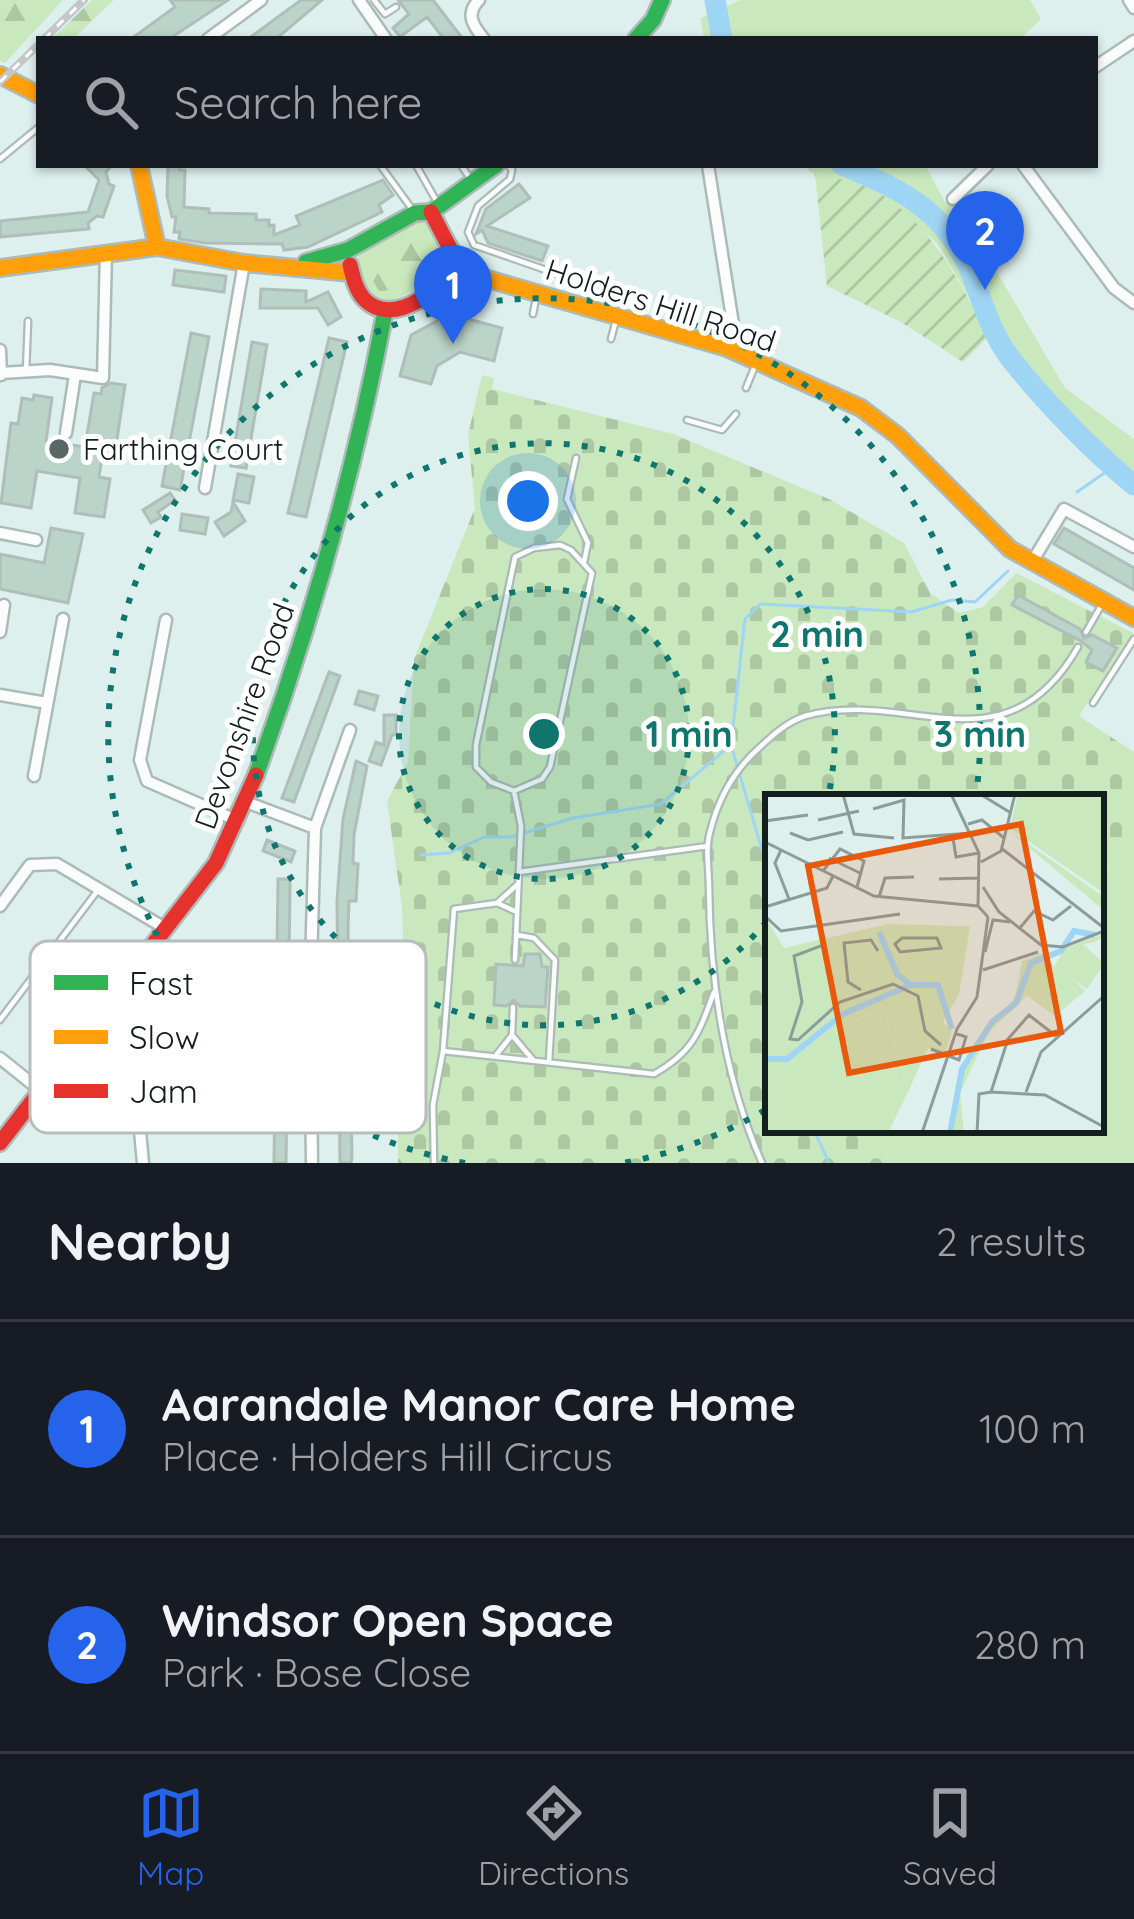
<!DOCTYPE html>
<html lang="en">
<head>
<meta charset="utf-8">
<style>
  :root { --surface:#171b24; --page:#242831; --text:#f1f3f6; --muted:#9ea1a6; --line:#363941; --accent:#2563eb }
  body { margin:0; font-family:Quicksand,sans-serif; background:var(--page); color:var(--text) }
  .you { position:absolute; left:528px; top:501px; width:42px; height:42px; margin:-30px; border:9px solid #fff; border-radius:50%; background:#1a73e8; box-shadow:0 0 0 18px #1a73e833 }
  .badge { display:grid; place-items:center; width:78px; height:78px; border-radius:50%; background:var(--accent); color:#fff; font-size:39px; font-weight:700 }
  .pin { position:absolute; translate:-50% -99px; filter:drop-shadow(0 3px 6px #0008) }
  .pin::after { content:''; position:absolute; top:63px; width:42px; height:36px; background:inherit; clip-path:polygon(0 0,100% 0,50% 100%) }
  .list { margin:0; padding:0; list-style:none }
  h2 { display:flex; justify-content:space-between; align-items:center; height:156px; margin:0; padding:0 48px; font-size:51px }
  h2 small { font-size:39px; font-weight:400; color:var(--muted) }
  .list li { display:grid; grid-template-columns:78px 1fr auto; gap:36px; align-items:center; box-sizing:border-box; height:216px; padding:0 48px; border-top:3px solid var(--line) }
  .list b { display:block; font-size:45px; white-space:nowrap }
  .list p { margin:0; font-size:39px; white-space:nowrap; color:var(--muted) }
  .list em { font-size:39px; font-style:normal; color:var(--muted) }
  .icon { flex:none; width:66px; height:66px; fill:none; stroke:currentColor; stroke-width:2; stroke-linecap:round; stroke-linejoin:round }
  .map { position:relative; flex:none; width:1134px; height:1163px; overflow:hidden }
  .search { position:absolute; background:var(--surface); box-shadow:0 3px 9px #0004; left:36px; right:36px; top:36px; height:132px; display:flex; align-items:center; gap:30px; box-sizing:border-box; padding:0 42px; border-radius:0px; color:var(--muted); font-size:45px }
  .sheet { height:588px; background:var(--surface) }
  nav { display:flex; justify-content:space-around; align-items:center; box-sizing:border-box; height:168px; border-top:3px solid var(--line); background:var(--surface); font-size:33px; color:var(--muted) }
  nav a { display:grid; justify-items:center; gap:6px }
  nav .on { color:var(--accent) }
  .map>svg:first-child { display:block }
  .green { fill:#c9e8bd }
  .forest { fill:url(#forest-firs) }
  .cemetery { fill:url(#cemetery-stones) }
  .garden { fill:url(#garden-furrows) }
  .lines { fill:none; stroke-linecap:round; stroke-linejoin:round }
  .stream { stroke:#9fd5f4; stroke-width:3 }
  .river { stroke:#9fd5f4; stroke-width:21 }
  .building { fill:#bad4c9; stroke:#b0beb9; stroke-width:3 }
  .lane-casing { stroke:#acbab8; stroke-width:9 }
  .street-casing { stroke:#acbab8; stroke-width:15 }
  .fast-casing { stroke:#acbab8; stroke-width:20 }
  .slow-casing { stroke:#acbab8; stroke-width:20 }
  .jam-casing { stroke:#acbab8; stroke-width:20 }
  .lane { stroke:#fafdfc; stroke-width:4.5 }
  .street { stroke:#fafdfc; stroke-width:10 }
  .fast { stroke:#30b455; stroke-width:15 }
  .slow { stroke:#ff9f0a; stroke-width:15 }
  .jam { stroke:#e5322d; stroke-width:15 }
  .rail-casing { stroke:#c3c7c7; stroke-width:8 }
  .rail { stroke:#fff; stroke-width:3; stroke-dasharray:9; stroke-linecap:butt }
  .ring { fill:none; stroke:#0f766e; stroke-width:6; stroke-dasharray:6 12 }
  .poi-dot { fill:#596866; stroke:#fff; stroke-width:4.5 }
  .labels { text-anchor:middle; dominant-baseline:central; stroke-width:10; stroke-linejoin:round; paint-order:stroke }
  .street-label { font-size:30px; fill:#121f1d; stroke:#fff }
  .poi-label { font-size:30px; fill:#121f1d; stroke:#fff; text-anchor:start }
  .inset-river { fill:none; stroke:#9fd5f4; stroke-width:6 }
  .inset-road { fill:none; stroke:#8c9c9a; stroke-width:3 }
  .view { fill:#e8590c; fill-opacity:0.15; stroke:#e8590c; stroke-width:6 }
  .inset-edge { fill:none; stroke:#121f1d; stroke-width:6 }
  .key { fill:#fff; stroke:#b8bcbb; stroke-width:3 }
  .key-label { font-size:33px; fill:#121f1d }
  .centre { fill:#0f766e; stroke:#fff; stroke-width:6 }
  .ring-label { font-size:36px; text-anchor:middle; font-weight:bold; fill:#0f766e; stroke:#fff; stroke-width:10; stroke-linejoin:round; paint-order:stroke }
</style>
</head>
<body>
<div class="map">
<svg width="1134" height="1163" viewBox="0 0 1134 1163">
  <defs>
    <pattern id="forest-firs" width="22" height="20" patternUnits="userSpaceOnUse" patternTransform="scale(3)"><rect width="22" height="20" fill="#c9e8bd"/><path d="M5 1l3.5 6h-7zM16 11l3.5 6h-7z" fill="#acc7a2"/></pattern>
    <pattern id="cemetery-stones" width="16" height="16" patternUnits="userSpaceOnUse" patternTransform="scale(3)"><rect width="16" height="16" fill="#c9e8bd"/><path d="M2 7V4a2 2 0 0 1 4 0v3zM10 15v-3a2 2 0 0 1 4 0v3z" fill="#acc7a2"/></pattern>
    <pattern id="garden-furrows" width="10" height="10" patternUnits="userSpaceOnUse" patternTransform="scale(3)"><rect width="10" height="10" fill="#c9e8bd"/><path d="M-1 1l2-2M0 10L10 0M9 11l2-2" fill="none" stroke="#acc7a2"/></pattern>
  </defs>
  <rect width="100%" height="100%" fill="#ddf0ed"/>
  <!-- green -->
  <path class="green" d="M 740,0 L 1030,0 L 1041,19 L 1020,39 L 704,39 L 701,18 Z
    M 803,165 L 925,165 L 945,202 L 955,201 L 1065,388 L 1134,439 L 1134,493 L 1092,458 L 1009,367 L 938,244 L 900,211 L 862,185 L 815,175 Z
    M 423,222 L 431,226 L 445,258 L 441,275 L 391,303 C 370,303 364,279 356,262 L 360,253 L 414,223 Z
    M 1101,867 L 1134,868 L 1134,1163 L 891,1163 L 876,1130 L 1101,1130 Z"/>
  <!-- forest -->
  <path class="forest" d="M 0,0 L 63,0 L 5,63 L 0,61 Z
    M 92,0 L 114,0 L 73,39 L 52,39 Z
    M 414,239 L 424,259 L 420,277 C 405,281 395,292 379,291 L 362,262 L 373,248 L 383,251 L 396,242 Z"/>
  <!-- cemetery -->
  <path class="cemetery" d="M 482,375 L 494,378 L 492,389 L 673,434 L 829,499 L 904,543 L 930,593 L 959,613 L 983,607 L 1016,573 L 1133,633 L 1079,716 L 1134,752 L 1134,868 L 1101,867 L 1101,797 L 768,797 L 768,1130 L 876,1130 L 891,1163 L 398,1163 L 398,1114 L 407,1045 L 402,907 L 387,801 L 408,762 L 414,659 L 475,508 L 468,435 Z"/>
  <!-- garden -->
  <path class="garden" d="M 815,175 C 829,178 848,179 862,185 C 926,211 957,279 989,336 L 963,362 L 901,322 L 827,286 Z"/>
  <g class="lines">
    <!-- stream -->
    <path class="stream" d="M 1077,492 L 1113,467
      M 421,855 L 449,853 L 484,837 L 511,837 L 573,818 L 661,804 L 731,745
      M 768,870 L 731,745 L 745,619 L 760,604 L 911,612 L 952,600 L 975,602 L 1008,571
      M 814,1130 L 829,1163"/>
    <!-- river -->
    <path class="river" d="M 715,0 L 722,39
      M 842,165 C 906,191 950,213 975,283 C 985,310 993,335 1010,358 C 1044,401 1092,451 1134,485"/>
  </g>
  <!-- building -->
  <path class="building" d="M 170,0 L 228,0 L 169,39 L 131,39 L 175,7 Z
    M 301,0 L 322,0 L 276,39 L 248,39 Z
    M 398,0 L 433,0 L 463,39 L 444,39 L 427,17 L 400,37 L 393,28 L 409,14 Z
    M 84,165 L 112,165 L 106,172 L 109,184 L 114,186 L 103,217 L 97,216 L 88,223 L 89,229 L 0,237 L 0,221 L 88,212 L 99,180 Z
    M 168,165 L 180,165 L 180,170 L 185,170 L 184,207 L 209,209 L 209,213 L 256,214 L 256,220 L 269,220 L 269,226 L 274,225 L 274,235 L 300,225 L 296,216 L 383,180 L 393,195 L 379,205 L 382,212 L 308,247 L 284,250 L 282,244 L 205,243 L 179,239 L 180,232 L 174,232 L 176,217 L 172,217 L 167,196 Z
    M 519,184 L 530,198 L 487,226 L 548,246 L 542,261 L 488,243 L 482,230 L 476,234 L 486,209 Z
    M 175,270 L 226,276 L 224,292 L 173,285 Z
    M 261,289 L 306,291 L 306,302 L 328,292 L 341,317 L 328,325 L 318,308 L 260,308 Z
    M 450,314 L 502,328 L 494,361 L 460,352 L 437,366 L 431,384 L 400,376 L 411,335 Z
    M 191,333 L 209,337 L 180,490 L 162,486 Z
    M 329,338 L 347,342 L 306,517 L 288,513 Z
    M 252,342 L 267,345 L 246,468 L 231,466 Z
    M 111,383 L 125,385 L 115,453 L 103,451 L 99,477 L 110,479 L 104,517 L 75,513 L 80,478 L 37,471 L 31,508 L 1,503 L 11,423 L 18,424 L 22,398 L 33,400 L 34,395 L 52,398 L 46,441 L 85,447 L 94,393 L 101,394 L 102,388 Z
    M 238,474 L 254,477 L 249,503 L 233,500 Z
    M 170,493 L 175,500 L 158,512 L 161,517 L 151,523 L 143,510 Z
    M 233,502 L 245,521 L 224,536 L 215,522 L 231,512 Z
    M 182,514 L 208,518 L 205,534 L 180,530 Z
    M 51,528 L 83,534 L 68,603 L 0,589 L 0,554 L 44,563 Z
    M 1064,528 L 1134,568 L 1134,590 L 1054,544 Z
    M 1018,595 L 1080,629 L 1084,638 L 1092,635 L 1117,648 L 1103,671 L 1086,662 L 1092,650 L 1081,641 L 1012,605 Z
    M 329,672 L 340,676 L 294,802 L 282,798 Z
    M 359,691 L 378,696 L 374,710 L 355,704 Z
    M 384,715 L 396,715 L 396,735 L 392,735 L 381,765 L 369,761 L 376,742 L 384,745 Z
    M 356,761 L 367,766 L 354,835 L 353,863 L 358,864 L 356,901 L 349,901 L 348,929 L 352,1157 L 351,1163 L 340,1163 L 337,901 L 343,819 Z
    M 267,840 L 295,851 L 291,862 L 263,851 Z
    M 278,879 L 290,879 L 290,889 L 286,1163 L 274,1163 Z
    M 525,954 L 540,954 L 542,967 L 548,967 L 545,1007 L 520,1006 L 514,1000 L 506,1006 L 494,1005 L 496,964 L 523,966 Z"/>
  <g class="lines">
    <defs>
      <path id="lane" d="M 374,0 L 385,14 L 396,7
        M 0,159 L 39,127
        M 380,165 L 412,209
        M 416,165 L 437,202
        M 461,165 L 471,180
        M 508,165 L 512,170 L 510,179 L 478,206 L 468,232 L 474,245 L 572,279 L 629,292 L 638,307 L 637,316
        M 533,314 L 536,298
        M 611,339 L 616,320
        M 26,372 L 28,321
        M 746,388 L 755,366
        M 687,420 L 722,430 L 736,414
        M 576,458 L 567,499 L 588,543 L 584,562
        M 560,545 L 571,550 L 592,573 L 550,767 L 542,779 L 514,791 L 491,782 L 476,767 L 476,745 L 515,557 L 534,548 Z
        M 1086,632 L 1101,606
        M 1093,703 L 1134,639
        M 514,791 L 521,826 L 515,960
        M 519,872 L 708,846
        M 518,884 L 497,903 L 454,909 L 443,1051 L 654,1074 C 693,1052 699,1033 714,992
        M 497,903 L 517,912
        M 517,935 L 534,938 L 555,960 L 549,1062
        M 513,1007 L 512,1035 L 533,1060
        M 0,1020 L 98,890
        M 497,1054 L 512,1035
        M 139,1085 L 190,1017
        M 434,1163 L 433,1105 L 443,1051
        M 762,1163 C 724,1077 710,980 709,887 C 709,869 705,849 710,832 C 718,799 735,769 760,747 C 774,734 787,722 805,716 C 907,687 1005,775 1078,647"/>
      <path id="street" d="M 359,0 L 386,39
        M 479,0 C 465,14 473,26 484,39
        M 1129,0 L 1134,8
        M 208,39 L 261,0
        M 1095,67 L 1134,41
        M 708,165 L 733,324 L 727,348
        M 1023,165 L 1114,288 L 1134,303
        M 953,199 L 988,165
        M 0,350 L 1,375
        M 1,373 L 50,370 L 103,378 L 106,252
        M 66,433 L 75,375
        M 205,488 L 244,263
        M 0,533 L 36,540
        M 1032,562 L 1064,509 L 1134,547
        M 166,620 L 140,760 L 147,781 L 238,821
        M 0,632 L 4,605
        M 0,695 L 47,703
        M 34,776 L 63,619
        M 246,802 L 315,828
        M 0,906 L 30,865 L 57,864 L 163,927
        M 77,1045 L 136,1088 L 143,1163
        M 0,1058 L 41,1091
        M 312,1163 L 310,997 L 315,828 L 350,730"/>
      <path id="fast" d="M 636,39 L 653,20 L 662,0
        M 306,262 L 348,250 L 415,213 L 431,212 L 496,165
        M 256,775 C 311,624 355,470 385,312"/>
      <path id="slow" d="M 0,75 L 39,95
        M 139,165 L 157,247
        M 0,268 L 157,247 L 244,263 L 351,273
        M 453,269 L 727,348 L 861,408 L 898,436 L 1010,549 L 1134,618"/>
      <path id="jam" d="M 350,265 C 353,277 356,291 365,300 C 394,329 447,287 455,258 L 431,212
        M 0,1143 L 216,863 L 256,775"/>
    </defs>
    <!-- lane casing -->
    <use href="#lane" class="lane-casing"/>
    <!-- street casing -->
    <use href="#street" class="street-casing"/>
    <!-- fast casing -->
    <use href="#fast" class="fast-casing"/>
    <!-- slow casing -->
    <use href="#slow" class="slow-casing"/>
    <!-- jam casing -->
    <use href="#jam" class="jam-casing"/>
    <!-- lane -->
    <use href="#lane" class="lane"/>
    <!-- street -->
    <use href="#street" class="street"/>
    <!-- fast -->
    <use href="#fast" class="fast"/>
    <!-- slow -->
    <use href="#slow" class="slow"/>
    <!-- jam -->
    <use href="#jam" class="jam"/>
    <defs>
      <path id="rail" d="M 44,39 L 84,0
        M 0,82 L 39,44"/>
    </defs>
    <!-- rail casing -->
    <use href="#rail" class="rail-casing"/>
    <!-- rail -->
    <use href="#rail" class="rail"/>
  </g>
  <!-- distance rings -->
  <circle cx="544" cy="734" r="145" fill="#0f766e" fill-opacity=".12"/>
  <g class="ring">
    <circle cx="544" cy="734" r="145"/>
    <path d="M767 921A291 291 0 1 1 828 797"/>
    <path d="M765 1110A436 436 0 0 1 623 1163M465 1163A436 436 0 1 1 976 795"/>
  </g>
  <!-- markers -->
  <circle class="poi-dot" cx="59" cy="449" r="12"/>
  <g class="labels">
    <!-- street labels -->
    <g class="street-label">
      <text transform="translate(661 305) rotate(18)">Holders Hill Road</text>
      <text transform="translate(244 716) rotate(-70)">Devonshire Road</text>
    </g>
    <!-- poi labels -->
    <g class="poi-label">
      <text x="83" y="449">Farthing Court</text>
    </g>
  </g>
  <!-- overview -->
  <g transform="translate(765 794)">
    <rect width="339" height="339" fill="#ddf0ed"/>
    <path d="M 253,0 L 339,0 L 339,99 L 245,34 ZM 0,123 L 19,154 L 25,189 L 21,218 L 0,249 ZM 339,140 L 339,142 L 330,148 L 318,150 L 339,170 L 322,195 L 308,185 L 320,197 L 290,222 L 262,202 L 223,239 L 195,299 L 199,339 L 183,339 L 192,286 L 211,247 L 250,203 L 257,167 L 278,159 L 289,173 L 300,154 ZM 119,216 L 143,298 L 123,339 L 0,339 L 0,279 L 87,226 Z" fill="#c9e8bd"/>
    <path d="M 248,20 L 332,79 L 339,99 L 245,34 ZM 242,35 L 339,103 L 339,125 L 336,114 Z" fill="#c9e8bd"/>
    <path d="M 123,130 L 205,132 L 194,200 L 178,228 L 187,237 L 180,260 L 163,254 L 143,298 L 119,216 L 87,226 L 0,279 L 0,249 L 21,218 L 19,154 Z" fill="#c9e8bd"/>
    <path class="inset-river" d="M 114,138 L 132,180 L 146,191M 0,265 L 22,265 L 78,220 L 146,191 L 173,191 L 187,235M 185,339 L 197,275 L 227,228 L 251,209 L 266,169 L 296,157 L 309,137 L 330,141"/>
    <path class="inset-road" d="M 78,0 L 89,40 L 129,44M 186,0 L 214,59 L 213,112 L 223,123M 215,0 L 246,19M 108,15 L 139,6 L 138,44 L 207,39M 53,26 L 94,17M 0,27 L 43,21M 203,30 L 217,26 L 239,44M 25,39 L 43,46 L 78,38M 188,44 L 191,63 L 214,59M 0,48 L 109,102 L 213,112M 236,54 L 339,134M 16,56 L 10,69 L 24,105M 64,64 L 97,80M 216,68 L 236,57 L 250,0M 58,77 L 75,55 L 99,67 L 92,93M 174,85 L 213,84M 218,93 L 234,118 L 276,151 L 298,153 L 339,137M 114,103 L 120,84 L 149,83M 0,113 L 62,94 L 68,82M 0,122 L 16,137 L 135,120M 254,135 L 269,117 L 288,126 L 306,112M 137,144 L 172,144 L 176,154 L 135,158 L 130,150 ZM 220,158 L 228,126 L 245,128M 218,176 L 273,158M 96,196 L 83,188 L 79,149 L 106,146 L 113,157M 70,212 L 58,151 L 29,162 L 37,208 L 25,245 L 33,246 L 75,208 L 128,190 L 153,202 L 160,237 L 176,251M 166,255 L 194,266 L 201,243 L 190,239M 226,298 L 243,245 L 264,221 L 291,242M 261,298 L 276,258 L 339,202M 157,339 L 192,235 L 212,203 L 223,123M 212,339 L 214,300 L 226,298 L 280,301 L 339,333"/>
    <path class="view" d="M 256,30 L 296,238 L 84,279 L 43,72 Z"/>
    <rect width="339" height="339" class="inset-edge"/>
  </g>
  <!-- legend -->
  <rect x="30" y="941" width="396" height="192" rx="18" class="key"/>
  <rect x="54" y="975" width="54" height="15" fill="#30b455"/>
  <rect x="54" y="1030" width="54" height="14" fill="#ff9f0a"/>
  <rect x="54" y="1084" width="54" height="14" fill="#e5322d"/>
  <g class="key-label">
    <text x="129" y="995">Fast</text>
    <text x="129" y="1049">Slow</text>
    <text x="129" y="1103">Jam</text>
  </g>
  <circle cx="544" cy="734" r="18" class="centre"/>
  <g class="ring-label">
    <text x="817" y="647">2 min</text>
    <text x="689" y="747">1 min</text>
    <text x="980" y="747">3 min</text>
  </g>
</svg>
<div class="you"></div>
<div class="pin badge" style="left:453px;top:344px">1</div>
<div class="pin badge" style="left:985px;top:290px">2</div>
<div class="search"><svg class="icon" aria-label="search" viewBox="0 0 24 24"><circle cx="10" cy="10" r="6"/><path d="M15 15l6 6"/></svg>Search here</div>
</div>
<section class="sheet">
<h2>Nearby<small>2 results</small></h2>
<ul class="list">
<li><span class="badge">1</span><div><b>Aarandale Manor Care Home</b><p>Place · Holders Hill Circus</p></div><em>100 m</em></li>
<li><span class="badge">2</span><div><b>Windsor Open Space</b><p>Park · Bose Close</p></div><em>280 m</em></li>
</ul>
</section>
<nav>
<a class="on"><svg class="icon" aria-label="map" viewBox="0 0 24 24"><path d="M3 6l6-2 6 2 6-2v14l-6 2-6-2-6 2zM9 4v14M15 6v14"/></svg>Map</a>
<a><svg class="icon" aria-label="directions" viewBox="0 0 24 24"><path d="M12 3l9 9-9 9-9-9zM9 14v-3h6M13 9l2 2-2 2"/></svg>Directions</a>
<a><svg class="icon" aria-label="saved" viewBox="0 0 24 24"><path d="M7 4h10v16l-5-4-5 4z"/></svg>Saved</a>
</nav>
</body>
</html>
